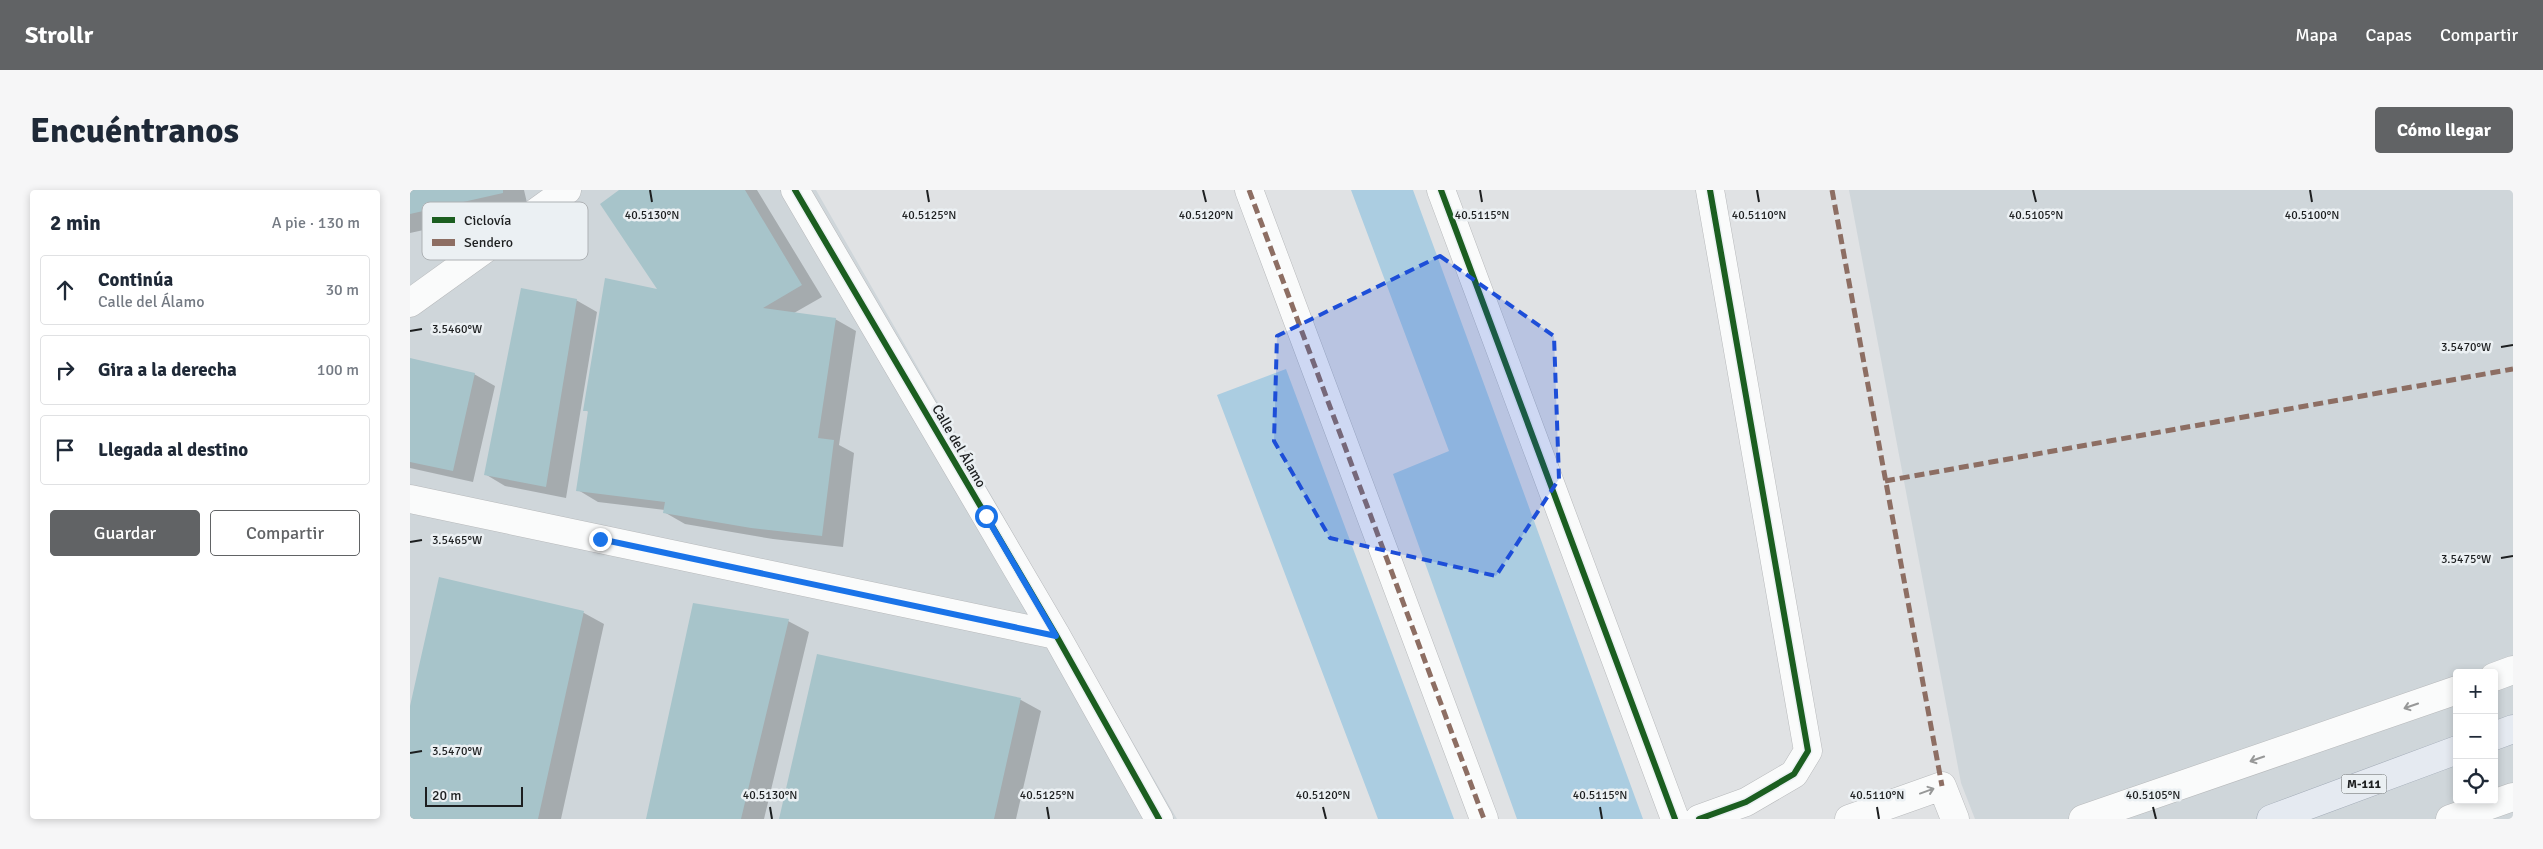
<!DOCTYPE html>
<html lang="es">
<head>
<meta charset="utf-8">
<style>
  :root { --surface:#fff; --page:#f6f6f7; --text:#1f2937; --muted:#747a83; --line:#e0e1e3; --accent:#616365 }
  body { margin:0; font-family:Signika,sans-serif; background:var(--page); color:var(--text) }
  .controls { position:absolute; right:15px; bottom:15px; display:grid; overflow:hidden; border-radius:5px; box-shadow:0 2px 8px #0003 }
  .controls button { width:45px; height:45px; display:grid; place-items:center; padding:0; border:0; border-bottom:1px solid var(--line); background:var(--surface); color:var(--text); font:25px sans-serif }
  .scale { position:absolute; left:15px; bottom:12px; width:98px; box-sizing:border-box; padding-left:5px; border:2px solid #1d1f20; border-top:0; font-size:14px; line-height:18px; white-space:nowrap; color:#1d1f20; -webkit-text-stroke:4px #ebf0f3; paint-order:stroke }
  .stop { position:absolute; width:15px; height:15px; margin:-11px; border:4px solid #1a73e8; border-radius:50%; background:#fff }
  .stop.end { background:#1a73e8; border-color:#fff; box-shadow:0 1px 5px #0008 }
  .list { margin:0; padding:0; list-style:none }
  h2 { display:flex; justify-content:space-between; align-items:center; height:65px; margin:0; padding:0 20px; font-size:21px }
  h2 small { font-size:16px; font-weight:400; color:var(--muted) }
  .list li { display:grid; grid-template-columns:32px 1fr auto; gap:15px; align-items:center; box-sizing:border-box; height:70px; margin:0 10px 10px; padding:0 10px; border:1px solid var(--line); border-radius:5px }
  .list b { display:block; font-size:19px; white-space:nowrap }
  .list p { margin:0; font-size:16px; white-space:nowrap; color:var(--muted) }
  .list em { font-size:16px; font-style:normal; color:var(--muted) }
  .actions { display:flex; gap:10px; padding:15px 20px }
  .actions a { flex:1; padding:11px 0; border:1px solid var(--accent); border-radius:5px; text-align:center; font-size:18px; color:var(--accent) }
  .actions .main { background:var(--accent); color:#fff }
  .icon { flex:none; width:28px; height:28px; fill:none; stroke:currentColor; stroke-width:2; stroke-linecap:round; stroke-linejoin:round }
  .map { position:relative; flex:none; width:2103px; height:629px; overflow:hidden; border-radius:5px }
  header { display:flex; align-items:center; gap:30px; box-sizing:border-box; height:70px; padding:0 25px; background:var(--accent); color:#fff }
  header strong { font-size:24px }
  nav { display:flex; gap:28px; margin-inline-start:auto; font-size:18px }
  .intro { display:flex; align-items:center; justify-content:space-between; box-sizing:border-box; height:120px; padding:0 30px }
  h1 { margin:0; font-size:35px }
  .button { padding:12px 22px; border-radius:5px; background:var(--accent); color:#fff; font-size:18px; font-weight:700 }
  main { display:flex; gap:30px; padding:0 30px }
  aside { flex:1; background:var(--surface); border-radius:5px; box-shadow:0 2px 8px #0003 }
  .map>svg:first-child { display:block }
  .built { fill:#cfd6da; fill-rule:evenodd }
  .green { fill:#abcde1 }
  .shadow { fill:#0003 }
  .building { fill:#a7c4ca }
  .lines { fill:none; stroke-linecap:round; stroke-linejoin:round }
  .minor-casing { stroke:#b7b9bb; stroke-width:29 }
  .major-casing { stroke:#a0a9b5; stroke-width:29 }
  .minor { stroke:#fafbfb; stroke-width:28 }
  .major { stroke:#e5eaf1; stroke-width:28 }
  .quiet { stroke:#8d6e63; stroke-width:5; stroke-dasharray:10 5; stroke-linecap:butt }
  .cycleway-casing { stroke:#ebf0f3; stroke-width:9 }
  .cycleway { stroke:#1b5e20; stroke-width:6 }
  .oneway { stroke:#979898 }
  .route { stroke:#1a73e8; stroke-width:6 }
  .marked { fill:#1d4ed8; fill-opacity:0.2; stroke:#1d4ed8; stroke-width:4; stroke-dasharray:10 6; stroke-linejoin:round }
  .ticks { fill:none; stroke:#1d1f20; stroke-width:2 }
  .labels { text-anchor:middle; dominant-baseline:central; stroke-width:5; stroke-linejoin:round; paint-order:stroke }
  .shield { fill:#ebf0f3; stroke:#5b5e5f; stroke-width:1 }
  .shield-label { font-size:12px; font-weight:bold; fill:#1d1f20 }
  .street-label { font-size:14px; fill:#1d1f20; stroke:#ebf0f3 }
  .key { fill:#ebf0f3; stroke:#adb1b4; stroke-width:1 }
  .key-label { font-size:14px; fill:#1d1f20 }
  .ticks-label { font-size:12px; text-anchor:middle; fill:#1d1f20; stroke:#ebf0f3; stroke-width:5; stroke-linejoin:round; paint-order:stroke }
</style>
</head>
<body>
<header>
<strong>Strollr</strong>
<nav><a>Mapa</a><a>Capas</a><a>Compartir</a></nav>
</header>
<div class="intro"><h1>Encuéntranos</h1><a class="button">Cómo llegar</a></div>
<main>
<aside>
<h2>2 min<small>A pie · 130 m</small></h2>
<ul class="list">
<li><svg class="icon" aria-label="ahead" viewBox="0 0 24 24"><path d="M12 20V5M6 11l6-6 6 6"/></svg><div><b>Continúa</b><p>Calle del Álamo</p></div><em>30 m</em></li>
<li><svg class="icon" aria-label="right" viewBox="0 0 24 24"><path d="M7 20v-9h11M14 6l5 5-5 5"/></svg><div><b>Gira a la derecha</b></div><em>100 m</em></li>
<li><svg class="icon" aria-label="arrive" viewBox="0 0 24 24"><path d="M6 21V4h12l-3 4 3 4H6"/></svg><div><b>Llegada al destino</b></div></li>
</ul>
<div class="actions"><a class="main">Guardar</a><a>Compartir</a></div>
</aside>
<div class="map">
<svg width="2103" height="629" viewBox="0 0 2103 629">
  <rect width="100%" height="100%" fill="#e0e2e4"/>
  <!-- built -->
  <path class="built" d="M 0,0 L 406,0 L 767,629 L 0,629 Z
    M 1439,0 L 2103,0 L 2103,629 L 1565,629 L 1551,593 ZM 2047,483 L 2084,483 L 2084,610 L 2047,610 Z"/>
  <!-- green -->
  <path class="green" d="M 941,0 L 1003,0 L 1233,629 L 1107,629 L 983,284 L 1039,261 Z
    M 876,179 L 1044,629 L 968,629 L 807,205 Z"/>
  <!-- shadow -->
  <path class="shadow" d="M 0,0 L 114,0 L 118,17 L 0,43 Z
    M 212,0 L 347,0 L 412,107 L 384,123 L 425,129 L 446,141 L 429,255 L 444,263 L 433,357 L 363,349 L 275,334 L 254,322 L 255,320 L 188,312 L 168,300 L 179,222 L 175,220 L 250,101 Z
    M 166,110 L 187,122 L 156,308 L 95,296 L 75,284 Z
    M 0,169 L 64,184 L 85,196 L 63,292 L 0,278 Z
    M 30,388 L 174,423 L 194,434 L 151,629 L 0,629 L 0,522 Z
    M 284,414 L 378,431 L 399,442 L 354,629 L 238,629 Z
    M 408,466 L 611,510 L 631,521 L 606,629 L 370,629 Z"/>
  <!-- building -->
  <path class="building" d="M 0,0 L 93,0 L 93,3 L 0,24 Z
    M 209,0 L 335,0 L 392,95 L 353,118 L 426,128 L 408,248 L 424,250 L 412,346 L 341,338 L 253,323 L 255,312 L 166,301 L 178,221 L 173,221 L 195,88 L 247,99 L 190,14 Z
    M 111,98 L 167,109 L 136,297 L 74,285 Z
    M 0,168 L 65,183 L 43,281 L 0,272 Z
    M 29,387 L 174,421 L 128,629 L 0,629 L 0,516 Z
    M 283,413 L 379,429 L 331,629 L 236,629 Z
    M 407,464 L 611,508 L 584,629 L 369,629 Z"/>
  <g class="lines">
    <defs>
      <path id="minor" d="M 385,0 L 646,445 L 749,629
        M 839,0 L 1074,629
        M 1031,0 L 1265,629
        M 0,113 L 157,0
        M 0,309 L 646,445
        M 2084,487 L 2103,480
        M 1289,629 L 1336,612 L 1384,584 L 1398,561 L 1300,0
        M 1439,629 L 1532,596 L 1545,629
        M 1673,629 L 2047,500
        M 2040,629 L 2103,607"/>
      <path id="major" d="M 2084,546 L 2103,539
        M 1861,629 L 2047,560"/>
    </defs>
    <!-- minor casing -->
    <use href="#minor" class="minor-casing"/>
    <!-- major casing -->
    <use href="#major" class="major-casing"/>
    <!-- minor -->
    <use href="#minor" class="minor"/>
    <!-- major -->
    <use href="#major" class="major"/>
    <!-- quiet -->
    <path class="quiet" d="M 839,0 L 1074,629
      M 1422,0 L 1532,596
      M 1475,291 L 2103,179"/>
    <defs>
      <path id="cycleway" d="M 385,0 L 646,445 L 749,629
        M 1031,0 L 1265,629
        M 1289,629 L 1336,612 L 1384,584 L 1398,561 L 1300,0"/>
    </defs>
    <!-- cycleway casing -->
    <use href="#cycleway" class="cycleway-casing"/>
    <!-- cycleway -->
    <use href="#cycleway" class="cycleway"/>
  </g>
  <!-- one-way arrows -->
  <defs><path id="oneway-shaft" d="M-6 0H5M1.5-3L5.5 0L1.5 3" fill="none" stroke-width="1.6" stroke-linecap="round" stroke-linejoin="round" transform="scale(1.25)"/></defs>
  <g class="oneway">
    <use href="#oneway-shaft" transform="translate(2001 516) rotate(161)"/>
    <use href="#oneway-shaft" transform="translate(1847 569) rotate(161)"/>
    <use href="#oneway-shaft" transform="translate(1517 601) rotate(-20)"/>
  </g>
  <g class="lines">
    <!-- route -->
    <path class="route" d="M 190,349 L 646,446 L 576,326"/>
  </g>
  <!-- marked area -->
  <path class="marked" d="M 1030,66 L 1144,146 L 1149,289 L 1086,386 L 920,348 L 864,251 L 867,146 Z"/>
  <!-- ticks -->
  <path class="ticks" d="M 240,0 L 242,12M 517,0 L 519,12M 793,0 L 796,12M 1070,0 L 1072,12M 1347,0 L 1349,12M 1623,0 L 1626,12M 1900,0 L 1902,12M 0,141 L 12,139M 2091,157 L 2103,155M 0,352 L 12,350M 2091,368 L 2103,366M 0,563 L 12,561M 360,617 L 362,629M 637,617 L 639,629M 913,617 L 916,629M 1190,617 L 1192,629M 1467,617 L 1469,629M 1743,617 L 1746,629"/>
  <g class="labels">
    <!-- shield labels -->
    <rect class="shield" x="1931.5" y="584.5" width="45" height="19" rx="4"/>
    <g class="shield-label">
      <text x="1954" y="594">M-111</text>
    </g>
    <!-- street labels -->
    <g class="street-label">
      <text transform="translate(549 256) rotate(60)">Calle del Álamo</text>
    </g>
  </g>
  <!-- legend -->
  <rect x="12" y="12" width="166" height="58" rx="8" class="key"/>
  <rect x="22" y="27" width="23" height="6" fill="#1b5e20"/>
  <rect x="22" y="49" width="23" height="7" fill="#8d6e63"/>
  <g class="key-label">
    <text x="54" y="35">Ciclovía</text>
    <text x="54" y="57">Sendero</text>
  </g>
  <g class="ticks-label">
    <text x="242" y="29">40.5130°N</text>
    <text x="519" y="29">40.5125°N</text>
    <text x="796" y="29">40.5120°N</text>
    <text x="1072" y="29">40.5115°N</text>
    <text x="1349" y="29">40.5110°N</text>
    <text x="1626" y="29">40.5105°N</text>
    <text x="1902" y="29">40.5100°N</text>
    <text x="47" y="143">3.5460°W</text>
    <text x="2056" y="161">3.5470°W</text>
    <text x="47" y="354">3.5465°W</text>
    <text x="2056" y="373">3.5475°W</text>
    <text x="47" y="565">3.5470°W</text>
    <text x="360" y="609">40.5130°N</text>
    <text x="637" y="609">40.5125°N</text>
    <text x="913" y="609">40.5120°N</text>
    <text x="1190" y="609">40.5115°N</text>
    <text x="1467" y="609">40.5110°N</text>
    <text x="1743" y="609">40.5105°N</text>
  </g>
</svg>
<div class="controls">
<button>+</button>
<button>−</button>
<button><svg class="icon" aria-label="locate" viewBox="0 0 24 24"><circle cx="12" cy="12" r="6"/><path d="M12 2v4M12 18v4M2 12h4M18 12h4"/></svg></button>
</div>
<div class="scale">20 m</div>
<div class="stop" style="left:576px;top:326px"></div>
<div class="stop end" style="left:190px;top:349px"></div>
</div>
</main>
</body>
</html>
